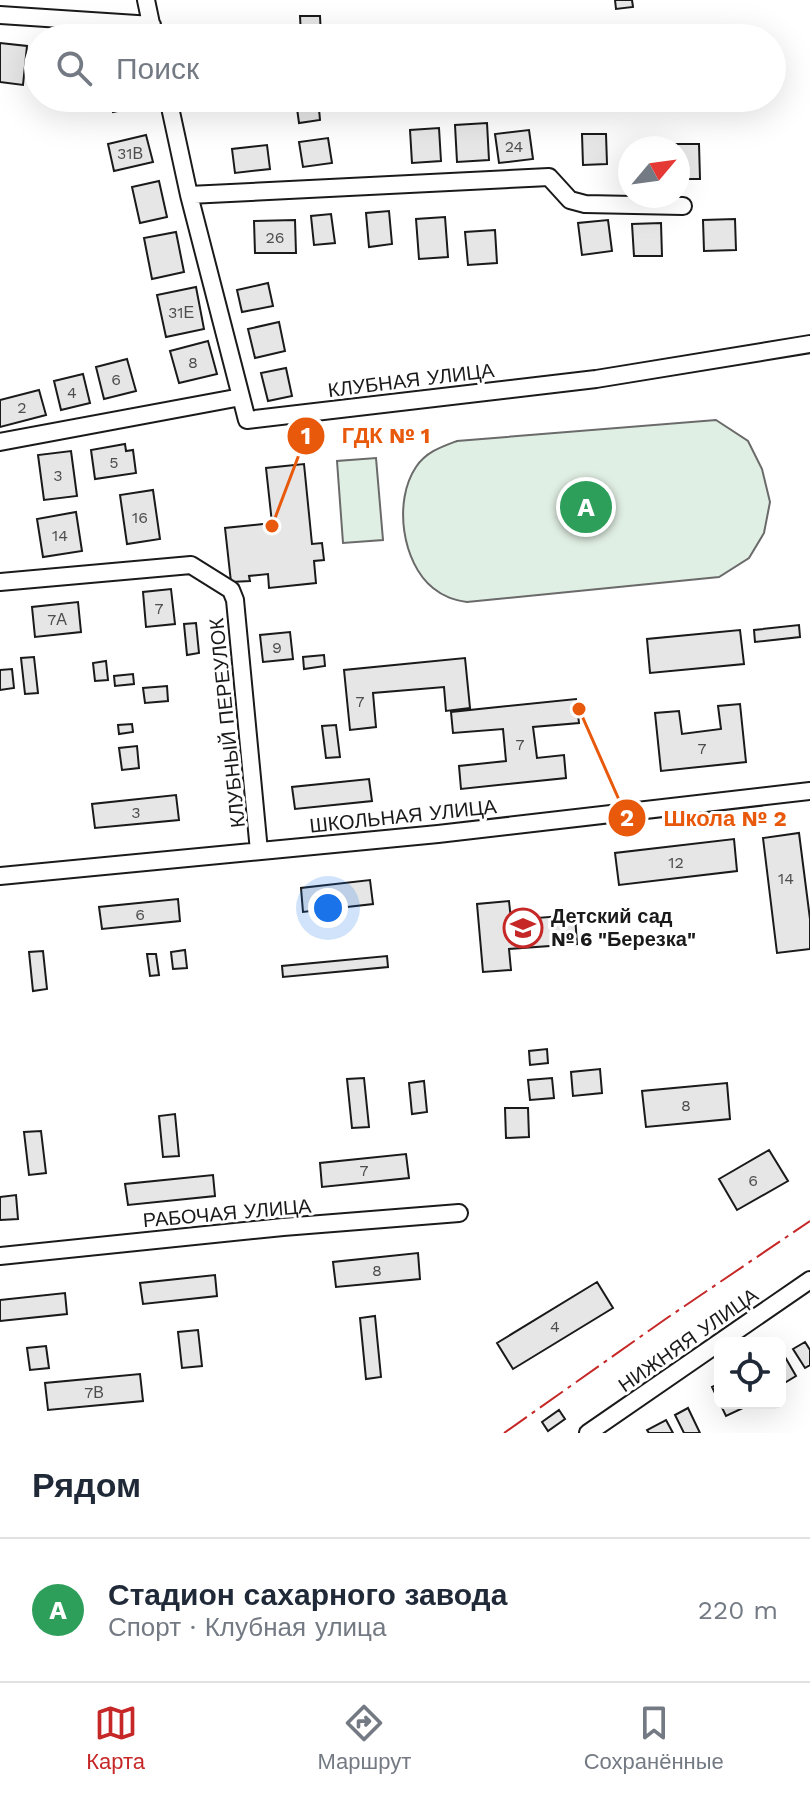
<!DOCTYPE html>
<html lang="ru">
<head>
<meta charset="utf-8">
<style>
  :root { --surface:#fff; --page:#f6f6f7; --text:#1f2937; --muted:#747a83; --line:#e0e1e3; --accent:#c62828 }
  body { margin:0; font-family:"Work Sans",sans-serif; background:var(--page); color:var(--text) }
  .controls { position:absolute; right:24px; bottom:24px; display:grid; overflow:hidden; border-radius:12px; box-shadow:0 8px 32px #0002 }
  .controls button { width:72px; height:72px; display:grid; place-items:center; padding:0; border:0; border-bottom:2px solid var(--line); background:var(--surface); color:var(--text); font:40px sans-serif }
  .compass { position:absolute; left:618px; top:136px; width:72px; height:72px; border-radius:50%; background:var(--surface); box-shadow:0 8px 32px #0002; rotate:61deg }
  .you { position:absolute; left:328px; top:908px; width:28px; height:28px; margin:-20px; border:6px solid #fff; border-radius:50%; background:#1a73e8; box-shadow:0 0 0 12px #1a73e833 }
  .badge { display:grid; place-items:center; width:52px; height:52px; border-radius:50%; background:var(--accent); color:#fff; font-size:26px; font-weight:700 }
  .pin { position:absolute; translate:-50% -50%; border:4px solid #fff; box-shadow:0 2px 8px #0006 }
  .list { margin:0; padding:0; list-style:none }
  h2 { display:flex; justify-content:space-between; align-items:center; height:104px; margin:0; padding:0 32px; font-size:34px }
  h2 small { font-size:26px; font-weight:400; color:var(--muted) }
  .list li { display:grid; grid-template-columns:52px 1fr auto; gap:24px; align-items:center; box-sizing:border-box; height:144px; padding:0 32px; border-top:2px solid var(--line) }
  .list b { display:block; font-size:30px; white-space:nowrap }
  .list p { margin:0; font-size:26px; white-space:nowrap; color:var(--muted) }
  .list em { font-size:26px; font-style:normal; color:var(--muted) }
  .icon { flex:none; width:44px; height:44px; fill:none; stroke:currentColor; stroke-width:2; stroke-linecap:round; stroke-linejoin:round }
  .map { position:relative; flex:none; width:810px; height:1433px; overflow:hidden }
  .search { position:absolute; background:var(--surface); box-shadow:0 8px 32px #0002; left:24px; right:24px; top:24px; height:88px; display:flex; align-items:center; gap:20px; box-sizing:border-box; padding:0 28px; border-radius:44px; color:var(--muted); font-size:30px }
  .sheet { height:248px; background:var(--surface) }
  nav { display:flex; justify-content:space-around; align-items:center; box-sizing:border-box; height:112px; border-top:2px solid var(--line); background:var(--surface); font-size:22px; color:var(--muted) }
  nav a { display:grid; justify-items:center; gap:4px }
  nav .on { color:var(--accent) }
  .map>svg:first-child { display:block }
  .green { fill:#e0efe3; stroke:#6a6a6a; stroke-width:2 }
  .building { fill:#e6e6e6; stroke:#1a1a1a; stroke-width:2 }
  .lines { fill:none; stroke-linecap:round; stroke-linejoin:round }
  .minor-casing { stroke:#1a1a1a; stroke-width:20 }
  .minor { stroke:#fff; stroke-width:16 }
  .power { stroke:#c62828; stroke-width:2; stroke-dasharray:28 6 4 6; stroke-linecap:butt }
  .labels { text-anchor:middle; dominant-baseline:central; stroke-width:6; stroke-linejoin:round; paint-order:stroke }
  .number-label { font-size:16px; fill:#4d4d4d }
  .street-label { font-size:20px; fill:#1a1a1a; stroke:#fff }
  .poi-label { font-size:20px; font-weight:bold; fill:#1a1a1a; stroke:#fff; text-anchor:start }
  .leader { fill:none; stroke:#e8590c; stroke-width:3 }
  .callout-dot { fill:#e8590c; stroke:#fff; stroke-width:3 }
  .mark-label { font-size:24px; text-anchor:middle; font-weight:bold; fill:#fff }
  .callout-label { font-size:22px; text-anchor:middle; font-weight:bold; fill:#e8590c; stroke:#fff; stroke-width:6; stroke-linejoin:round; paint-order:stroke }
</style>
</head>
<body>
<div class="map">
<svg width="810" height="1433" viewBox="0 0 810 1433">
  <rect width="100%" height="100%" fill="#fff"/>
  <!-- green -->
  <path class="green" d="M 716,420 L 748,441 L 762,469 L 770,502 L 764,533 L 749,558 L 719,577 L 467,602 C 454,600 444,597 433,588 C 402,563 393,501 416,467 C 426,452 441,447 457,441 Z
    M 376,458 L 383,540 L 343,543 L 337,461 Z"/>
  <!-- building -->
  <path class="building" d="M 615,0 L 632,0 L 633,7 L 616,9 Z
    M 300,16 L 320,16 L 321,36 L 301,36 Z
    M 0,43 L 27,46 L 23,85 L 0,82 Z
    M 109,98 L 148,98 L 149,104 L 113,112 Z
    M 194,98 L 233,98 L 234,108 L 195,110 Z
    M 318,98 L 320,120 L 299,123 L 296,101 Z
    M 487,123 L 489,160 L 457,162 L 455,125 Z
    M 439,128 L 441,161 L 412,163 L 410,130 Z
    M 529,130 L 533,159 L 499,163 L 495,134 Z
    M 582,134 L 606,134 L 607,164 L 583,165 Z
    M 146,135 L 153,162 L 114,171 L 108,144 Z
    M 328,138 L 332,163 L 303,167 L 299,142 Z
    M 676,144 L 699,144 L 700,179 L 678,179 L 678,148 Z
    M 267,145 L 270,169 L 235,173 L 232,149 Z
    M 159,181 L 167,217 L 140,223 L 132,187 Z
    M 389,211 L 392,244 L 369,247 L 366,213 Z
    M 331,214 L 335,243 L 314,245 L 311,216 Z
    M 445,217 L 448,257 L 419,259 L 416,219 Z
    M 735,219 L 736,250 L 704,251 L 703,220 Z
    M 295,220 L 296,253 L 255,253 L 254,221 Z
    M 608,220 L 612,251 L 582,255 L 578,223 Z
    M 661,223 L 662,256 L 634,256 L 632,224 Z
    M 495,230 L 497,263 L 468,265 L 465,232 Z
    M 176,232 L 184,272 L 152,279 L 144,238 Z
    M 268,283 L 273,306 L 242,312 L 237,290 Z
    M 196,287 L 204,329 L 166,337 L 157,295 Z
    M 279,322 L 285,351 L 255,358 L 248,329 Z
    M 208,341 L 217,374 L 179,383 L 170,351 Z
    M 127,359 L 136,391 L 104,399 L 96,367 Z
    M 286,368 L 292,396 L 268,401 L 261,373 Z
    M 83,374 L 90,403 L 61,410 L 54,381 Z
    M 39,390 L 46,415 L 0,427 L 0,400 Z
    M 125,444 L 126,451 L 133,450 L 136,473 L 95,479 L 91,450 Z
    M 71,451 L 77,496 L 44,500 L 38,455 Z
    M 304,464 L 312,544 L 322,543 L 324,560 L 314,561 L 316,583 L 269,588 L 268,574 L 249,576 L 250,581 L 231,582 L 225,528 L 272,523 L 266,468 Z
    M 153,490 L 160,539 L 127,544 L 120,495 Z
    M 76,512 L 82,551 L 43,557 L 37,519 Z
    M 171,589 L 175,624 L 146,627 L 143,592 Z
    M 78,602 L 81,632 L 35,637 L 32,607 Z
    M 196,623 L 199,653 L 187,655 L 184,624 Z
    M 799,625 L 800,637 L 755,642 L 754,630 Z
    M 740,630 L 744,664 L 650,673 L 647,639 Z
    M 290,632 L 293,659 L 263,662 L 260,635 Z
    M 324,655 L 325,666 L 304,669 L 303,657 Z
    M 34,657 L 38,693 L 25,694 L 21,658 Z
    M 465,658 L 470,708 L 446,711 L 444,687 L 373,693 L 376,727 L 350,730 L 344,670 Z
    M 106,661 L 108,680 L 95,681 L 93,663 Z
    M 12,669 L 14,688 L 0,690 L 0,670 Z
    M 133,674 L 134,684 L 115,686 L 114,676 Z
    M 167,686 L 168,701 L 145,703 L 143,688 Z
    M 576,699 L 579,723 L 533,727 L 537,758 L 564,755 L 566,778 L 461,789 L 459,766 L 506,761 L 503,729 L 453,733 L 451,712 Z
    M 740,704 L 746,762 L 661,771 L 655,713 L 679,711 L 682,734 L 721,729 L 718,706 Z
    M 132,724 L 133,732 L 119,734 L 118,725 Z
    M 336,725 L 340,757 L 326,758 L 322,726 Z
    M 137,746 L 139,768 L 122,770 L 119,748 Z
    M 369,779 L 372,801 L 295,809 L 292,787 Z
    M 176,795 L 179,820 L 95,828 L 92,804 Z
    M 799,833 L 810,919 L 810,949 L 777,953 L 763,838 Z
    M 734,839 L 737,871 L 619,885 L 615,853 Z
    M 370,880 L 373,904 L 303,912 L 301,888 Z
    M 178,899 L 180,921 L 102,929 L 99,907 Z
    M 509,901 L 511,920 L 575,915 L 577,944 L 509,949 L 511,970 L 483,972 L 477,904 Z
    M 185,950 L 187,968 L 173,969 L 171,952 Z
    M 43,951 L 47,989 L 33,991 L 29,952 Z
    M 147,954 L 156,954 L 159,975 L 150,976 Z
    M 387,956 L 388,967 L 283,977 L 282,966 Z
    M 547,1049 L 548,1063 L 530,1065 L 529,1051 Z
    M 600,1069 L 602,1093 L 573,1096 L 571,1072 Z
    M 364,1078 L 369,1127 L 352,1128 L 347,1079 Z
    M 552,1078 L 554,1098 L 530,1100 L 528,1080 Z
    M 424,1081 L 427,1112 L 412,1114 L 409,1083 Z
    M 727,1083 L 730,1119 L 646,1127 L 642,1091 Z
    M 505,1108 L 528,1108 L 529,1137 L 506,1138 Z
    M 175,1114 L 179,1156 L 163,1157 L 159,1116 Z
    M 41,1131 L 46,1173 L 29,1175 L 24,1132 Z
    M 769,1150 L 788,1181 L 737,1210 L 719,1179 Z
    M 406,1154 L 409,1178 L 322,1187 L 320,1163 Z
    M 213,1175 L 215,1196 L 128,1205 L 125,1184 Z
    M 16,1195 L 18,1219 L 0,1220 L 0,1197 Z
    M 418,1253 L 420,1279 L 336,1287 L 333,1262 Z
    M 215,1275 L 217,1296 L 143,1304 L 140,1283 Z
    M 597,1282 L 613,1308 L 513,1369 L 497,1343 Z
    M 65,1293 L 67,1314 L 0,1321 L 0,1300 Z
    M 375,1316 L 381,1377 L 366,1379 L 360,1318 Z
    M 198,1330 L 202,1366 L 182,1368 L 178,1332 Z
    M 805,1342 L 810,1350 L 810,1365 L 805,1368 L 793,1349 Z
    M 46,1346 L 49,1368 L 30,1370 L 27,1348 Z
    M 781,1350 L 796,1376 L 781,1385 L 780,1383 Z
    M 140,1374 L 143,1401 L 48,1410 L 45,1383 Z
    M 720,1383 L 720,1403 L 741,1403 L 743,1408 L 726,1416 L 712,1387 Z
    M 688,1408 L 700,1433 L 684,1433 L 675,1415 Z
    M 559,1410 L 565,1419 L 548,1431 L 542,1422 Z
    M 666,1420 L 673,1433 L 649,1433 L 647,1430 Z"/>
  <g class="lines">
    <defs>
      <path id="minor" d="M 146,0 L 154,38
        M 0,15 L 152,25
        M 168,98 L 189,195 L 247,420 L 596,379 L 810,344
        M 189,195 L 549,177 L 570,200 L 585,204 L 683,206
        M 0,442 L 241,397
        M 0,582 L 191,565 L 231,590 L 235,600 L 259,851
        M 0,876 L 438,834 L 810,791
        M 0,1256 L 283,1227 L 459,1213
        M 588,1433 L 810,1280"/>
    </defs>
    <!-- minor casing -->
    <use href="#minor" class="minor-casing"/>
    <!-- minor -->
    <use href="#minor" class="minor"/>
    <!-- power -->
    <path class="power" d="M 504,1433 L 667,1318 L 810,1221"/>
  </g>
  <!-- icons -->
  <defs>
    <symbol id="school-ring" viewBox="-11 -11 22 22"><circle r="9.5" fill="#fff" stroke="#c62828" stroke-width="1.5"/><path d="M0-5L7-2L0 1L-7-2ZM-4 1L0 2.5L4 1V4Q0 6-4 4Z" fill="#c62828"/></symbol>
  </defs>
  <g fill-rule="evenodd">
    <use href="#school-ring" x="501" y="906" width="44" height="44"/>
  </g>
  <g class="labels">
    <!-- number labels -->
    <g class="number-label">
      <text x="514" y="146">24</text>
      <text x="130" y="153">31В</text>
      <text x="275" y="237">26</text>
      <text x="181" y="312">31Е</text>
      <text x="193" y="362">8</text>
      <text x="116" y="379">6</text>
      <text x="72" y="392">4</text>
      <text x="22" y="407">2</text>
      <text x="114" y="462">5</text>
      <text x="58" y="475">3</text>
      <text x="140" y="517">16</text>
      <text x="60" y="535">14</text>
      <text x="159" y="608">7</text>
      <text x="57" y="619">7А</text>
      <text x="277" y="647">9</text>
      <text x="360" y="701">7</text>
      <text x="520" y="744">7</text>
      <text x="702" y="748">7</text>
      <text x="136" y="812">3</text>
      <text x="676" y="862">12</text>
      <text x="786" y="878">14</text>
      <text x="140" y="914">6</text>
      <text x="686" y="1105">8</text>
      <text x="364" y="1170">7</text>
      <text x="753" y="1180">6</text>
      <text x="377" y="1270">8</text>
      <text x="555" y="1326">4</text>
      <text x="94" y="1392">7В</text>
    </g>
    <!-- street labels -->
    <g class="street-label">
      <text transform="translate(411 380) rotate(-7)">КЛУБНАЯ УЛИЦА</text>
      <text transform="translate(227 723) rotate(-96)">КЛУБНЫЙ ПЕРЕУЛОК</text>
      <text transform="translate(403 816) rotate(-6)">ШКОЛЬНАЯ УЛИЦА</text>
      <text transform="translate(227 1213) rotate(-5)">РАБОЧАЯ УЛИЦА</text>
      <text transform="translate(688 1340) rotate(-35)">НИЖНЯЯ УЛИЦА</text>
    </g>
    <!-- poi labels -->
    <g class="poi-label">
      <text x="551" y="916">Детский сад<tspan x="551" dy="23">№ 6 "Березка"</tspan></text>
    </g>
  </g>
  <!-- callouts -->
  <path class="leader" d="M272 526L306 436M579 709L627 818"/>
  <g class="callout-dot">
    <circle cx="272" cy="526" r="8"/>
    <circle cx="579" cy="709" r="8"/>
    <circle cx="306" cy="436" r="20"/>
    <circle cx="627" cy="818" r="20"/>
  </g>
  <g class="mark-label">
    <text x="306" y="444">1</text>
    <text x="627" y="826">2</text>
  </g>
  <g class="callout-label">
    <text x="386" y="443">ГДК № 1</text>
    <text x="725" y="826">Школа № 2</text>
  </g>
</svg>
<div class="controls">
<button><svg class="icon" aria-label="locate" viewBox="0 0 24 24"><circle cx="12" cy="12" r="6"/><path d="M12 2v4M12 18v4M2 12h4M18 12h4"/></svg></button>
</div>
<svg class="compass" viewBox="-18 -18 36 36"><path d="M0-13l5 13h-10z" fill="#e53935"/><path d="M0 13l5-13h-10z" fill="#747a83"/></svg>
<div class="you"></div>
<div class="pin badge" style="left:586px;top:507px;background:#2e9e5b">A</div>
<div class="search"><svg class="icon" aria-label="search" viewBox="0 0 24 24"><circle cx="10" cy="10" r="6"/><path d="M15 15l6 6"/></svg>Поиск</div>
</div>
<section class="sheet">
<h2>Рядом<small></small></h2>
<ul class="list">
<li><span class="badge" style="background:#2e9e5b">A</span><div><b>Стадион сахарного завода</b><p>Спорт · Клубная улица</p></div><em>220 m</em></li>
</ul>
</section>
<nav>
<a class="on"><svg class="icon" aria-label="map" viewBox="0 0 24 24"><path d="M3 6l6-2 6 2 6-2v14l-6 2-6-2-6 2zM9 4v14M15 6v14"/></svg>Карта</a>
<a><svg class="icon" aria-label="directions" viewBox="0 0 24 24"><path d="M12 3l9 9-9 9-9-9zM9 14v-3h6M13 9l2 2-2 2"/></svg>Маршрут</a>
<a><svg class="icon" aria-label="saved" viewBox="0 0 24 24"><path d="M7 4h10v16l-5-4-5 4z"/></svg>Сохранённые</a>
</nav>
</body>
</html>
